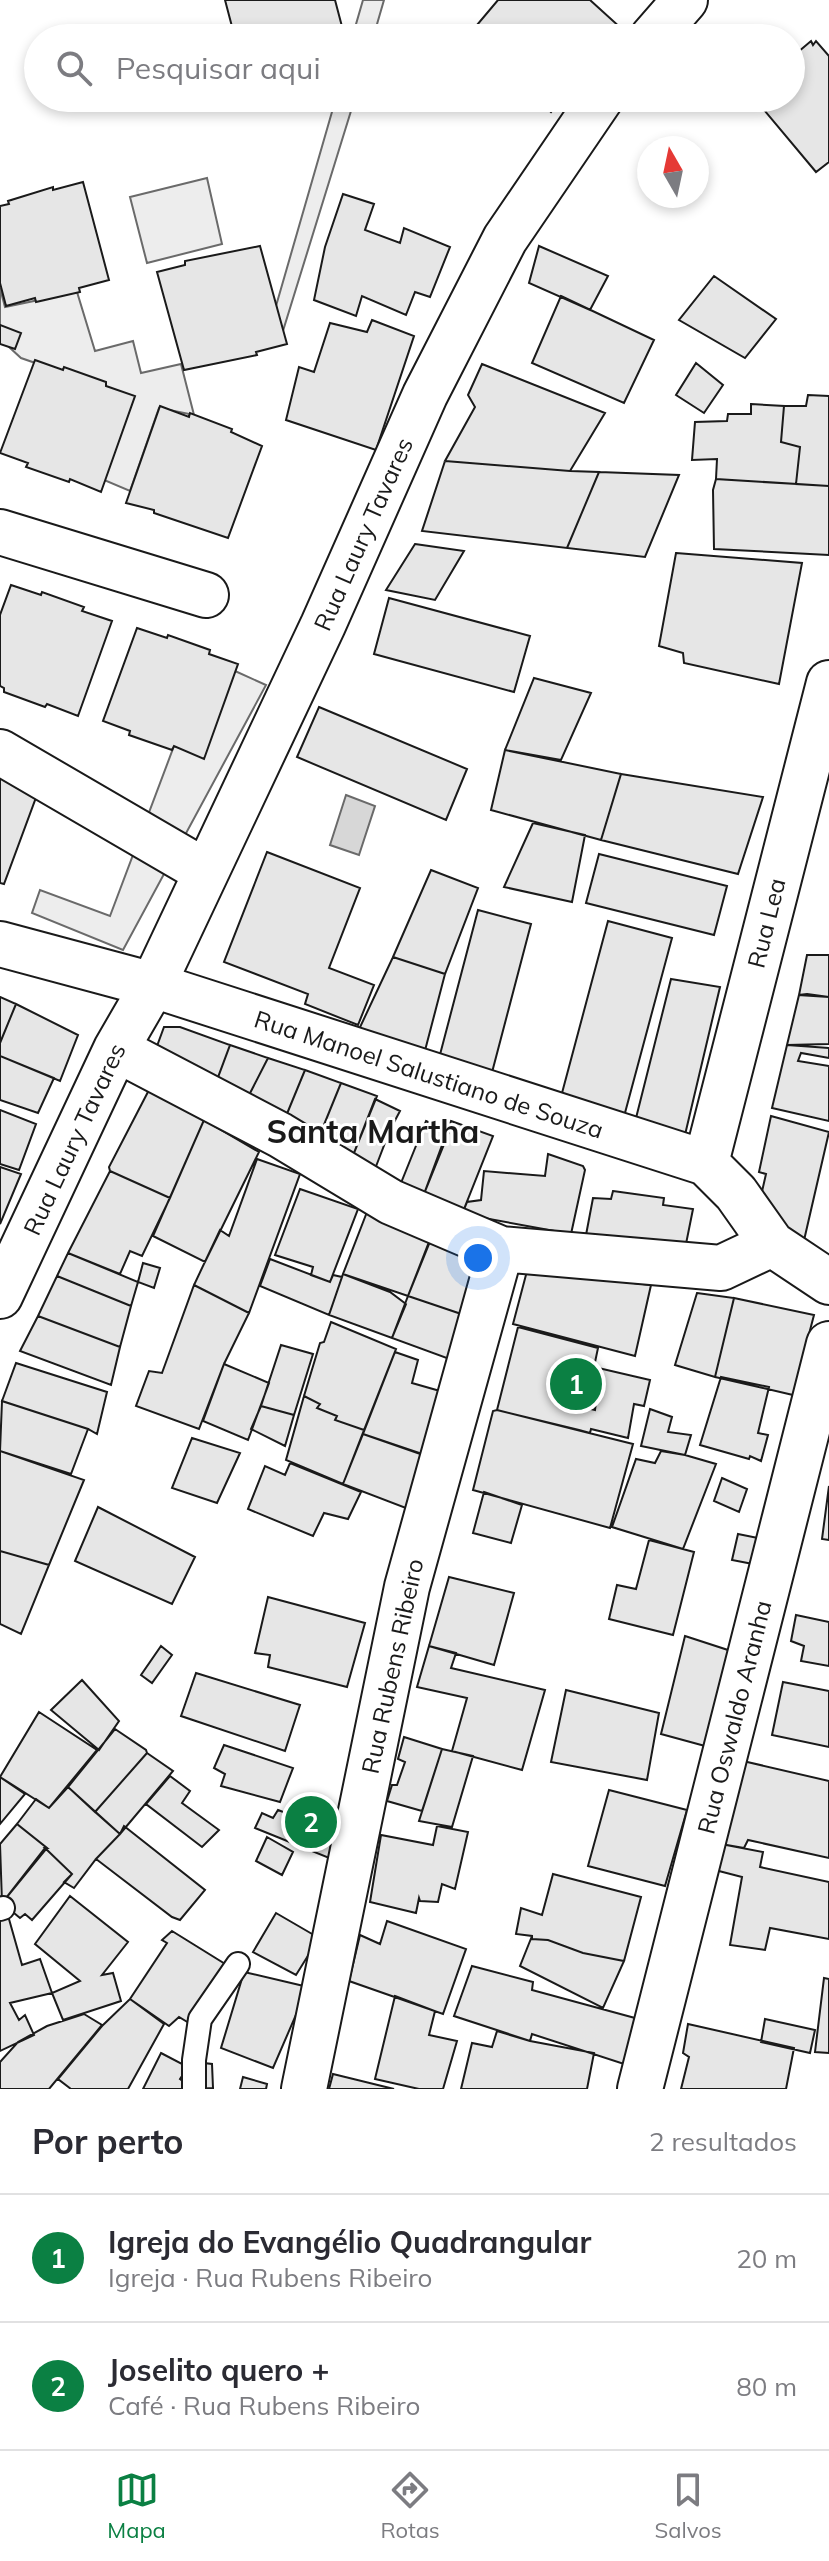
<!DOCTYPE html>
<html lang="pt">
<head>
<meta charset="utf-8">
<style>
  :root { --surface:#fff; --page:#f7f7f7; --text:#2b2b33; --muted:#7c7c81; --line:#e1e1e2; --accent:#0b8043 }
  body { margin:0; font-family:Mulish,sans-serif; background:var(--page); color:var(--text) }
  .compass { position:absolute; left:637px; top:136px; width:72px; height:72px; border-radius:50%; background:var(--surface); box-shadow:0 4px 12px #0003; rotate:351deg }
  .you { position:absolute; left:478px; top:1258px; width:28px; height:28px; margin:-20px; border:6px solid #fff; border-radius:50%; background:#1a73e8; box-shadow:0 0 0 12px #1a73e833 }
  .badge { display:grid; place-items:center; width:52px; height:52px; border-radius:50%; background:var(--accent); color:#fff; font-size:26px; font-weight:700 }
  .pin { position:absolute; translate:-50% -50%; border:4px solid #fff; box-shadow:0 2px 8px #0006 }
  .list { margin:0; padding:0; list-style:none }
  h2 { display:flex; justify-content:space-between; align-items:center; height:104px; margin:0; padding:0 32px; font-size:34px }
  h2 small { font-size:26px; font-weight:400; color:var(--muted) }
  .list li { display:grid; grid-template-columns:52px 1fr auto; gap:24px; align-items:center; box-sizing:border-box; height:128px; padding:0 32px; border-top:2px solid var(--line) }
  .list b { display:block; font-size:30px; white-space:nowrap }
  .list p { margin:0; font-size:26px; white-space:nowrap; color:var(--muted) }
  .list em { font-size:26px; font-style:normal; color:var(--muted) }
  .icon { flex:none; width:44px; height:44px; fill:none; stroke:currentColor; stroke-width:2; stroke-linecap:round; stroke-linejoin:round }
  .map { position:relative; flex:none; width:829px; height:2089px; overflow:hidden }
  .search { position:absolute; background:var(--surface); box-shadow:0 4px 12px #0003; left:24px; right:24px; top:24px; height:88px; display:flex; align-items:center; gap:20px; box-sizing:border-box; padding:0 28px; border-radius:44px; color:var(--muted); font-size:30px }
  .sheet { height:360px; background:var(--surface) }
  nav { display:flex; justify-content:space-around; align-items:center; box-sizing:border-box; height:112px; border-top:2px solid var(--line); background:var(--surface); font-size:22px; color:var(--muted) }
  nav a { display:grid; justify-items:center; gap:4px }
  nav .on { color:var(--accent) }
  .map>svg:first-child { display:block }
  .built { fill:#ededed; stroke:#6a6a6a; stroke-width:2 }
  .water { fill:#d7d7d7; stroke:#6a6a6a; stroke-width:2 }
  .building { fill:#e6e6e6; stroke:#1a1a1a; stroke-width:2; fill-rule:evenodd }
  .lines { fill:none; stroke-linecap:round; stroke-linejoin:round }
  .service-casing { stroke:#1a1a1a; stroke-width:26 }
  .minor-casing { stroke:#1a1a1a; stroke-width:48 }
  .service { stroke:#fff; stroke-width:22 }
  .minor { stroke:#fff; stroke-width:44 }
  .labels { text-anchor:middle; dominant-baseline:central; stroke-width:6; stroke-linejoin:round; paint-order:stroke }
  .street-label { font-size:24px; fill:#1a1a1a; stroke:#fff }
  .district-label { font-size:32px; font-weight:bold; fill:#1a1a1a; stroke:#fff }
</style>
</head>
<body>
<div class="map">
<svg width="829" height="2089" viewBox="0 0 829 2089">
  <rect width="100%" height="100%" fill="#fff"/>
  <!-- built -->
  <path class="built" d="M 363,0 L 384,0 L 373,38 L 352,38 Z
    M 336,98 L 355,98 L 282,334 L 276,306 Z
    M 207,178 L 222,244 L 147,263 L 130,197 Z
    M 0,288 L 5,307 L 77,292 L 95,351 L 133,341 L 141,373 L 181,364 L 194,415 L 159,408 L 130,491 L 104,480 L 134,397 L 21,358 L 9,347 L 16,333 L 0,328 Z
    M 235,671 L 266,685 L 123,950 L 32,913 L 40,890 L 110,916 L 174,746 L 204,754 Z"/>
  <!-- water -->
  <path class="water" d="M 346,795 L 375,806 L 359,855 L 330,845 Z"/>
  <!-- building -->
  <path class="building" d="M 225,0 L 335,0 L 345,38 L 235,38 Z
    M 498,0 L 590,0 L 622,29 L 614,38 L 466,38 Z
    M 811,41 L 813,45 L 816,41 L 829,56 L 829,162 L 816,172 L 754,98 L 791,98 L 791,58 Z
    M 536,98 L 563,98 L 551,112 Z
    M 83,182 L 109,280 L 79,288 L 80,292 L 36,302 L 35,298 L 6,306 L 0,283 L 0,206 L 9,204 L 8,201 L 53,187 L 53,190 Z
    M 343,194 L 374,204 L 365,230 L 400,243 L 404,228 L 450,247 L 430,297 L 415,292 L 406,315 L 362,296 L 356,316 L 314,300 L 325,247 Z
    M 260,246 L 287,344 L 256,352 L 257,355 L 184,370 L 157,272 L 185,265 L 185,261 Z
    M 539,246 L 608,276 L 590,310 L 529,283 Z
    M 714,276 L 776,319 L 745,358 L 679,320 Z
    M 561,296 L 654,340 L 624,403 L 532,363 Z
    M 372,320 L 414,336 L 376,450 L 286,420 L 299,367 L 314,372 L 330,323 L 367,332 Z
    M 0,325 L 21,333 L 15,349 L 0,344 Z
    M 35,360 L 63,370 L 64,367 L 106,382 L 106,386 L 135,396 L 101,492 L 70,479 L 69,482 L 26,467 L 28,463 L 0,453 Z
    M 696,363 L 723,385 L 704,413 L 676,395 Z
    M 482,364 L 605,413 L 570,471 L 445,461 L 475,407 L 468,395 Z
    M 808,395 L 829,396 L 829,486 L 796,484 L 800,447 L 781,442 L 784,406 L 806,406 Z
    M 751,404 L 784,406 L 781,442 L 800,447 L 796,484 L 716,479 L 717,459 L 692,460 L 695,422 L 727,421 L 728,414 L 751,414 Z
    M 160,406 L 189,417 L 190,413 L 232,429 L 231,432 L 262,446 L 228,538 L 154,513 L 154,510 L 126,503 Z
    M 445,461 L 570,471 L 599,472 L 567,548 L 422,531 Z
    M 599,472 L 679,475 L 645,557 L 567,548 Z
    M 716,479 L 829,486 L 829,555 L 714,549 L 713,490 Z
    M 415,544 L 464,551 L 435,600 L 386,590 Z
    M 676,553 L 802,563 L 779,684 L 684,663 L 683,653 L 659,646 Z
    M 11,585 L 41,595 L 42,592 L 84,607 L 82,611 L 112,621 L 78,716 L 47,704 L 45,707 L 4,692 L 4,688 L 0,686 L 0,615 Z
    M 389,598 L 530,636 L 514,692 L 374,654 Z
    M 137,628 L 167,638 L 168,635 L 210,650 L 209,654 L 238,664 L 204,759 L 174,746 L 172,750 L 129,735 L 130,731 L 103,721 Z
    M 534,678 L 591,693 L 561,760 L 505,750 Z
    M 319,707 L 467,769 L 446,820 L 297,757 Z
    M 505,750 L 621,774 L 601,840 L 491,810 Z
    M 621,774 L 763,797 L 738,874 L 601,840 Z
    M 0,775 L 10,778 L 8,782 L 38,792 L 4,884 L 0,883 Z
    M 533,823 L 585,835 L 572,902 L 504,887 Z
    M 267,852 L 360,888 L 329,968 L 374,985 L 358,1025 L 305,1004 L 308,994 L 224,962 Z
    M 599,854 L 727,886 L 714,935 L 586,903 Z
    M 431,870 L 478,888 L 445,974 L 393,957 Z
    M 478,910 L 531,924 L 490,1080 L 437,1066 Z
    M 608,921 L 672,938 L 622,1124 L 558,1108 Z
    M 807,955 L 829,955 L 829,997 L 799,995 Z
    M 393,957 L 445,974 L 422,1062 L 354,1040 Z
    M 671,979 L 720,987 L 684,1139 L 634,1126 Z
    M 807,994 L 829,997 L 829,1044 L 787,1045 L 799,995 Z
    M 0,997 L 16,1004 L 0,1043 Z
    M 16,1004 L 78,1035 L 60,1081 L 0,1056 L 0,1043 Z
    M 164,1027 L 180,1027 L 230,1045 L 214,1088 L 153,1057 Z
    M 230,1045 L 268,1058 L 246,1101 L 214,1088 Z
    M 787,1045 L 829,1048 L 829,1058 L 801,1053 L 798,1061 L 829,1066 L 829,1121 L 772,1108 Z
    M 0,1056 L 54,1078 L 38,1113 L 0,1100 Z
    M 268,1058 L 305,1070 L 284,1121 L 246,1101 Z
    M 305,1070 L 341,1083 L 319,1137 L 284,1121 Z
    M 341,1083 L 377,1096 L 352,1158 L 319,1137 Z
    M 150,1088 L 204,1120 L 170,1198 L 110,1171 L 109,1167 Z
    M 375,1099 L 400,1111 L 390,1130 L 375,1169 L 352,1158 Z
    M 0,1110 L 36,1124 L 19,1170 L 0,1164 Z
    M 771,1116 L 829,1132 L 802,1249 L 758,1209 L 766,1174 L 759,1172 Z
    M 204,1120 L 259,1152 L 205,1262 L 153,1236 Z
    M 426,1121 L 449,1132 L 424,1194 L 401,1183 Z
    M 451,1121 L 493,1136 L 462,1214 L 424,1194 Z
    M 548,1154 L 583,1166 L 585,1170 L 571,1234 L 462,1214 L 467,1202 L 481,1200 L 484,1171 L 545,1176 Z
    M 257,1159 L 300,1174 L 249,1313 L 194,1285 L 220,1230 L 229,1236 Z
    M 0,1167 L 21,1174 L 0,1224 Z
    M 110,1171 L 170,1198 L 142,1256 L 130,1251 L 120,1274 L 68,1253 Z
    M 300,1189 L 358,1209 L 330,1282 L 311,1275 L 313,1267 L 275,1255 Z
    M 613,1191 L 664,1198 L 663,1205 L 693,1209 L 685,1249 L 586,1235 L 593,1198 L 611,1199 Z
    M 367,1212 L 431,1239 L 408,1296 L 343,1274 Z
    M 429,1242 L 494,1254 L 476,1319 L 408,1296 Z
    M 68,1253 L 138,1282 L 131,1306 L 57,1276 Z
    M 270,1259 L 330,1282 L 333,1275 L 342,1277 L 329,1315 L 260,1286 Z
    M 143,1263 L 160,1268 L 154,1288 L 138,1282 Z
    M 527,1271 L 651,1285 L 635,1356 L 513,1324 Z
    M 343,1274 L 390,1292 L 406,1304 L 392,1338 L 329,1315 Z
    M 57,1276 L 131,1306 L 120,1347 L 38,1316 Z
    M 194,1285 L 249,1313 L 224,1364 L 199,1429 L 136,1406 L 149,1371 L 162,1373 Z
    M 697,1293 L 734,1298 L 715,1377 L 675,1365 Z
    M 408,1296 L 476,1319 L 463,1364 L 392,1338 Z
    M 734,1298 L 814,1315 L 793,1395 L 715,1377 Z
    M 38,1316 L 120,1347 L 111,1385 L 20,1351 Z
    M 331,1322 L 396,1349 L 364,1430 L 335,1420 L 337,1416 L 317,1408 L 320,1404 L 304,1396 L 320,1343 L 324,1342 Z
    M 518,1327 L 598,1348 L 594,1367 L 650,1380 L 644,1406 L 634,1404 L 628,1438 L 591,1429 L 590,1433 L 579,1430 L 497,1410 ZM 569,1389 L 597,1395 L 595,1410 L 566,1403 Z
    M 281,1345 L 313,1354 L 294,1415 L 261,1406 Z
    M 395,1352 L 418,1360 L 412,1383 L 454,1395 L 437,1459 L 363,1434 Z
    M 16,1363 L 107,1392 L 97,1434 L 88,1429 L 2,1401 Z
    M 224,1364 L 269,1383 L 248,1440 L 203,1421 Z
    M 721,1377 L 769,1387 L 758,1433 L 768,1435 L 761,1461 L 750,1456 L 749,1459 L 700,1445 Z
    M 569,1389 L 597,1395 L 595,1410 L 566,1403 Z
    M 304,1396 L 320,1404 L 317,1408 L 337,1416 L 335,1420 L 364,1430 L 343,1484 L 286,1460 Z
    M 2,1401 L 88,1429 L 71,1474 L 0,1451 Z
    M 261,1406 L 294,1415 L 285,1446 L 251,1429 Z
    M 650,1409 L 672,1417 L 668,1432 L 691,1435 L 685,1455 L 641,1446 Z
    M 497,1410 L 633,1444 L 610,1528 L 473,1490 L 493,1411 Z
    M 363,1434 L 429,1457 L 411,1510 L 343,1484 Z
    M 192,1438 L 240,1453 L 217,1503 L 172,1488 Z
    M 0,1451 L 84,1480 L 49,1565 L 0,1551 Z
    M 661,1451 L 685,1455 L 716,1464 L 683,1549 L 612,1527 L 636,1459 L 655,1463 Z
    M 290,1463 L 361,1492 L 348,1519 L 324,1513 L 313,1536 L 248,1509 L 265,1466 L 285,1475 Z
    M 722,1478 L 747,1489 L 739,1512 L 714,1501 Z
    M 829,1486 L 829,1540 L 822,1539 Z
    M 484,1492 L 522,1505 L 511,1543 L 473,1533 Z
    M 98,1507 L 195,1557 L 172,1604 L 75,1561 Z
    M 738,1534 L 758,1538 L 753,1564 L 732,1560 Z
    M 649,1540 L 694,1552 L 673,1635 L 609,1619 L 617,1585 L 636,1589 Z
    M 0,1551 L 49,1565 L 21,1634 L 0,1624 Z
    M 449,1577 L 514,1593 L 494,1665 L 429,1646 Z
    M 268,1597 L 365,1623 L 347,1687 L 268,1667 L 270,1655 L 255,1653 Z
    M 796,1615 L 829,1622 L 829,1666 L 801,1661 L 804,1646 L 791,1641 Z
    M 685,1636 L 731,1651 L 705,1746 L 661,1734 Z
    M 161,1646 L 172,1655 L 152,1683 L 141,1675 Z
    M 429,1646 L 456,1653 L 451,1668 L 545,1690 L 522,1770 L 452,1751 L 467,1698 L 417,1687 Z
    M 196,1673 L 300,1705 L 285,1751 L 181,1716 Z
    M 82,1680 L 119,1721 L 99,1750 L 51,1710 Z
    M 783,1682 L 829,1691 L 829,1747 L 772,1735 Z
    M 566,1690 L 659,1713 L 647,1780 L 551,1762 Z
    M 39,1712 L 97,1750 L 49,1808 L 0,1777 Z
    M 115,1729 L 146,1750 L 147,1753 L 95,1812 L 68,1787 Z
    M 404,1737 L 442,1749 L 422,1811 L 387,1801 L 392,1785 L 397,1785 L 405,1762 L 398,1759 Z
    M 224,1745 L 293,1768 L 280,1802 L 221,1786 L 225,1774 L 214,1768 Z
    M 442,1749 L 473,1756 L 452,1827 L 419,1821 Z
    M 147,1753 L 173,1771 L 120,1834 L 95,1812 Z
    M 743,1761 L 829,1781 L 829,1858 L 748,1840 L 744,1848 L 721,1844 Z
    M 170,1776 L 190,1791 L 182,1803 L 219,1830 L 202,1847 L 146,1804 Z
    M 0,1777 L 25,1794 L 0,1824 Z
    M 68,1787 L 120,1834 L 96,1859 L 74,1888 L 64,1882 L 72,1874 L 45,1848 L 47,1848 L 17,1824 L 36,1799 L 49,1808 Z
    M 609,1790 L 687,1810 L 665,1886 L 588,1866 Z
    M 278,1810 L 346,1836 L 339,1862 L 255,1828 L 262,1813 L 273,1818 Z
    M 17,1824 L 47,1848 L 2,1903 L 0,1844 Z
    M 124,1826 L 205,1890 L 180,1920 L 172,1917 L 96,1859 L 120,1834 Z
    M 437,1826 L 468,1832 L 455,1889 L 442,1884 L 438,1902 L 420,1901 L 419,1898 L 416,1913 L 370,1902 L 381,1835 L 433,1845 Z
    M 267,1837 L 293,1852 L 282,1875 L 256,1861 Z
    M 721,1844 L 763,1852 L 760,1867 L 829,1882 L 829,1939 L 770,1928 L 765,1950 L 730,1945 L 742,1877 L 715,1870 Z
    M 45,1848 L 72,1874 L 32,1920 L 25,1914 L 20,1918 L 2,1903 Z
    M 553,1874 L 641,1897 L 624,1961 L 583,1953 L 548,1940 L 532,1939 L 532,1936 L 516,1934 L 521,1908 L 542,1915 Z
    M 70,1896 L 128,1942 L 102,1975 L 113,1973 L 121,2001 L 63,2020 L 52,1993 L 80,1981 L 35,1944 Z
    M 7,1912 L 22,1965 L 40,1959 L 52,1993 L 10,2003 L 19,2020 L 25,2015 L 34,2035 L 0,2051 L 0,1914 Z
    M 276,1913 L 319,1938 L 296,1975 L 253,1952 Z
    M 387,1921 L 466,1949 L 443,2014 L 349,1981 L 360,1935 L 380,1944 Z
    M 172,1931 L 230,1967 L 189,2023 L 179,2017 L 169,2026 L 130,1999 L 167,1943 L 162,1940 Z
    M 532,1936 L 532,1939 L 548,1940 L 583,1953 L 624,1961 L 603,2008 L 520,1966 Z
    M 472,1966 L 533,1982 L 532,1990 L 635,2018 L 624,2064 L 532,2034 L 530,2041 L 454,2016 Z
    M 244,1972 L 308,1987 L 273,2068 L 221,2048 Z
    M 824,1978 L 829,1979 L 829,2053 L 815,2052 Z
    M 395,1996 L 435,2011 L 429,2035 L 457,2041 L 443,2089 L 419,2089 L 375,2079 Z
    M 130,1999 L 164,2024 L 128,2089 L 71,2089 L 58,2079 L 102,2026 Z
    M 84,2014 L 102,2025 L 49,2089 L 0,2089 L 0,2062 L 18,2042 L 47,2026 Z
    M 765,2019 L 815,2030 L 810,2053 L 761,2042 Z
    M 688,2024 L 794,2048 L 786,2089 L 681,2089 L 689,2057 L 683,2053 Z
    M 497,2031 L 530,2041 L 594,2053 L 587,2089 L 461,2089 L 472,2043 L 492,2047 Z
    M 161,2053 L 188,2067 L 180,2079 L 188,2085 L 186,2089 L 143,2089 Z
    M 195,2062 L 212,2064 L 213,2088 L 196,2089 Z
    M 333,2074 L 394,2089 L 329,2089 Z
    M 243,2077 L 267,2084 L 266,2089 L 240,2089 Z"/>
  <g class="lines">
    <defs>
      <path id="service" d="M 0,1909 L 3,1908
        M 194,2089 L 194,2060 L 200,2019 L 238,1964"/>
      <path id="minor" d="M 652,38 L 685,0
        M 0,532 L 206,595
        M 0,752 L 206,872
        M 0,944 L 153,985 L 706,1163 L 736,1193 L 772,1244 L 829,1282
        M 116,1049 L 280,1135 L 391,1202 L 501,1249 L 721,1268 L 772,1244
        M 706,1163 L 829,683
        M 0,1296 L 116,1049 L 153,985 L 323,625 L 425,395 L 505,239 L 601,98
        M 304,2089 L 407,1587 L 501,1249
        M 640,2089 L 829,1344"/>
    </defs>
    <!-- service casing -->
    <use href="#service" class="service-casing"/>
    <!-- minor casing -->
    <use href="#minor" class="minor-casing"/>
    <!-- service -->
    <use href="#service" class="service"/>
    <!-- minor -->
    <use href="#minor" class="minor"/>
  </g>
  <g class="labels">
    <!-- street labels -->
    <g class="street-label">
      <text transform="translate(363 534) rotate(-66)">Rua Laury Tavares</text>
      <text transform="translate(766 923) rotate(-76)">Rua Lea</text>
      <text transform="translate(429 1074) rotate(18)">Rua Manoel Salustiano de Souza</text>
      <text transform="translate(74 1139) rotate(-65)">Rua Laury Tavares</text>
      <text transform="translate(392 1666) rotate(-78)">Rua Rubens Ribeiro</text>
      <text transform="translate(734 1717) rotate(-76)">Rua Oswaldo Aranha</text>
    </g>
    <!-- district labels -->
    <g class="district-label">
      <text x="373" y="1131">Santa Martha</text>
    </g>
  </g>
</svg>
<svg class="compass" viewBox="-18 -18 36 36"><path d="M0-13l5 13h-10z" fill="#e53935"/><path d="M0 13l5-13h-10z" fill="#7c7c81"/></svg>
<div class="you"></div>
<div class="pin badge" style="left:576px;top:1384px">1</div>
<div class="pin badge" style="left:311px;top:1822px">2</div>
<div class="search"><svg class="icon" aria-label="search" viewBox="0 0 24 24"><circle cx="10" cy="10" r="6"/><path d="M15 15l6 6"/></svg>Pesquisar aqui</div>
</div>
<section class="sheet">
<h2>Por perto<small>2 resultados</small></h2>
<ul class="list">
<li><span class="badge">1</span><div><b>Igreja do Evangélio Quadrangular</b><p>Igreja · Rua Rubens Ribeiro</p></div><em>20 m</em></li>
<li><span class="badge">2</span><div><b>Joselito quero +</b><p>Café · Rua Rubens Ribeiro</p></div><em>80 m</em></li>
</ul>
</section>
<nav>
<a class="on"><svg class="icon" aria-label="map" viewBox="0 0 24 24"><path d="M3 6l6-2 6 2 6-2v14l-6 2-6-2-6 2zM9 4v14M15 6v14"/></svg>Mapa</a>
<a><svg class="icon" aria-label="directions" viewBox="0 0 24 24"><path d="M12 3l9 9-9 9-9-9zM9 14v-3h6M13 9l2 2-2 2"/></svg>Rotas</a>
<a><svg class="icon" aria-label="saved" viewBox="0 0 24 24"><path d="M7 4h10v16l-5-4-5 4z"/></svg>Salvos</a>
</nav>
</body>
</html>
